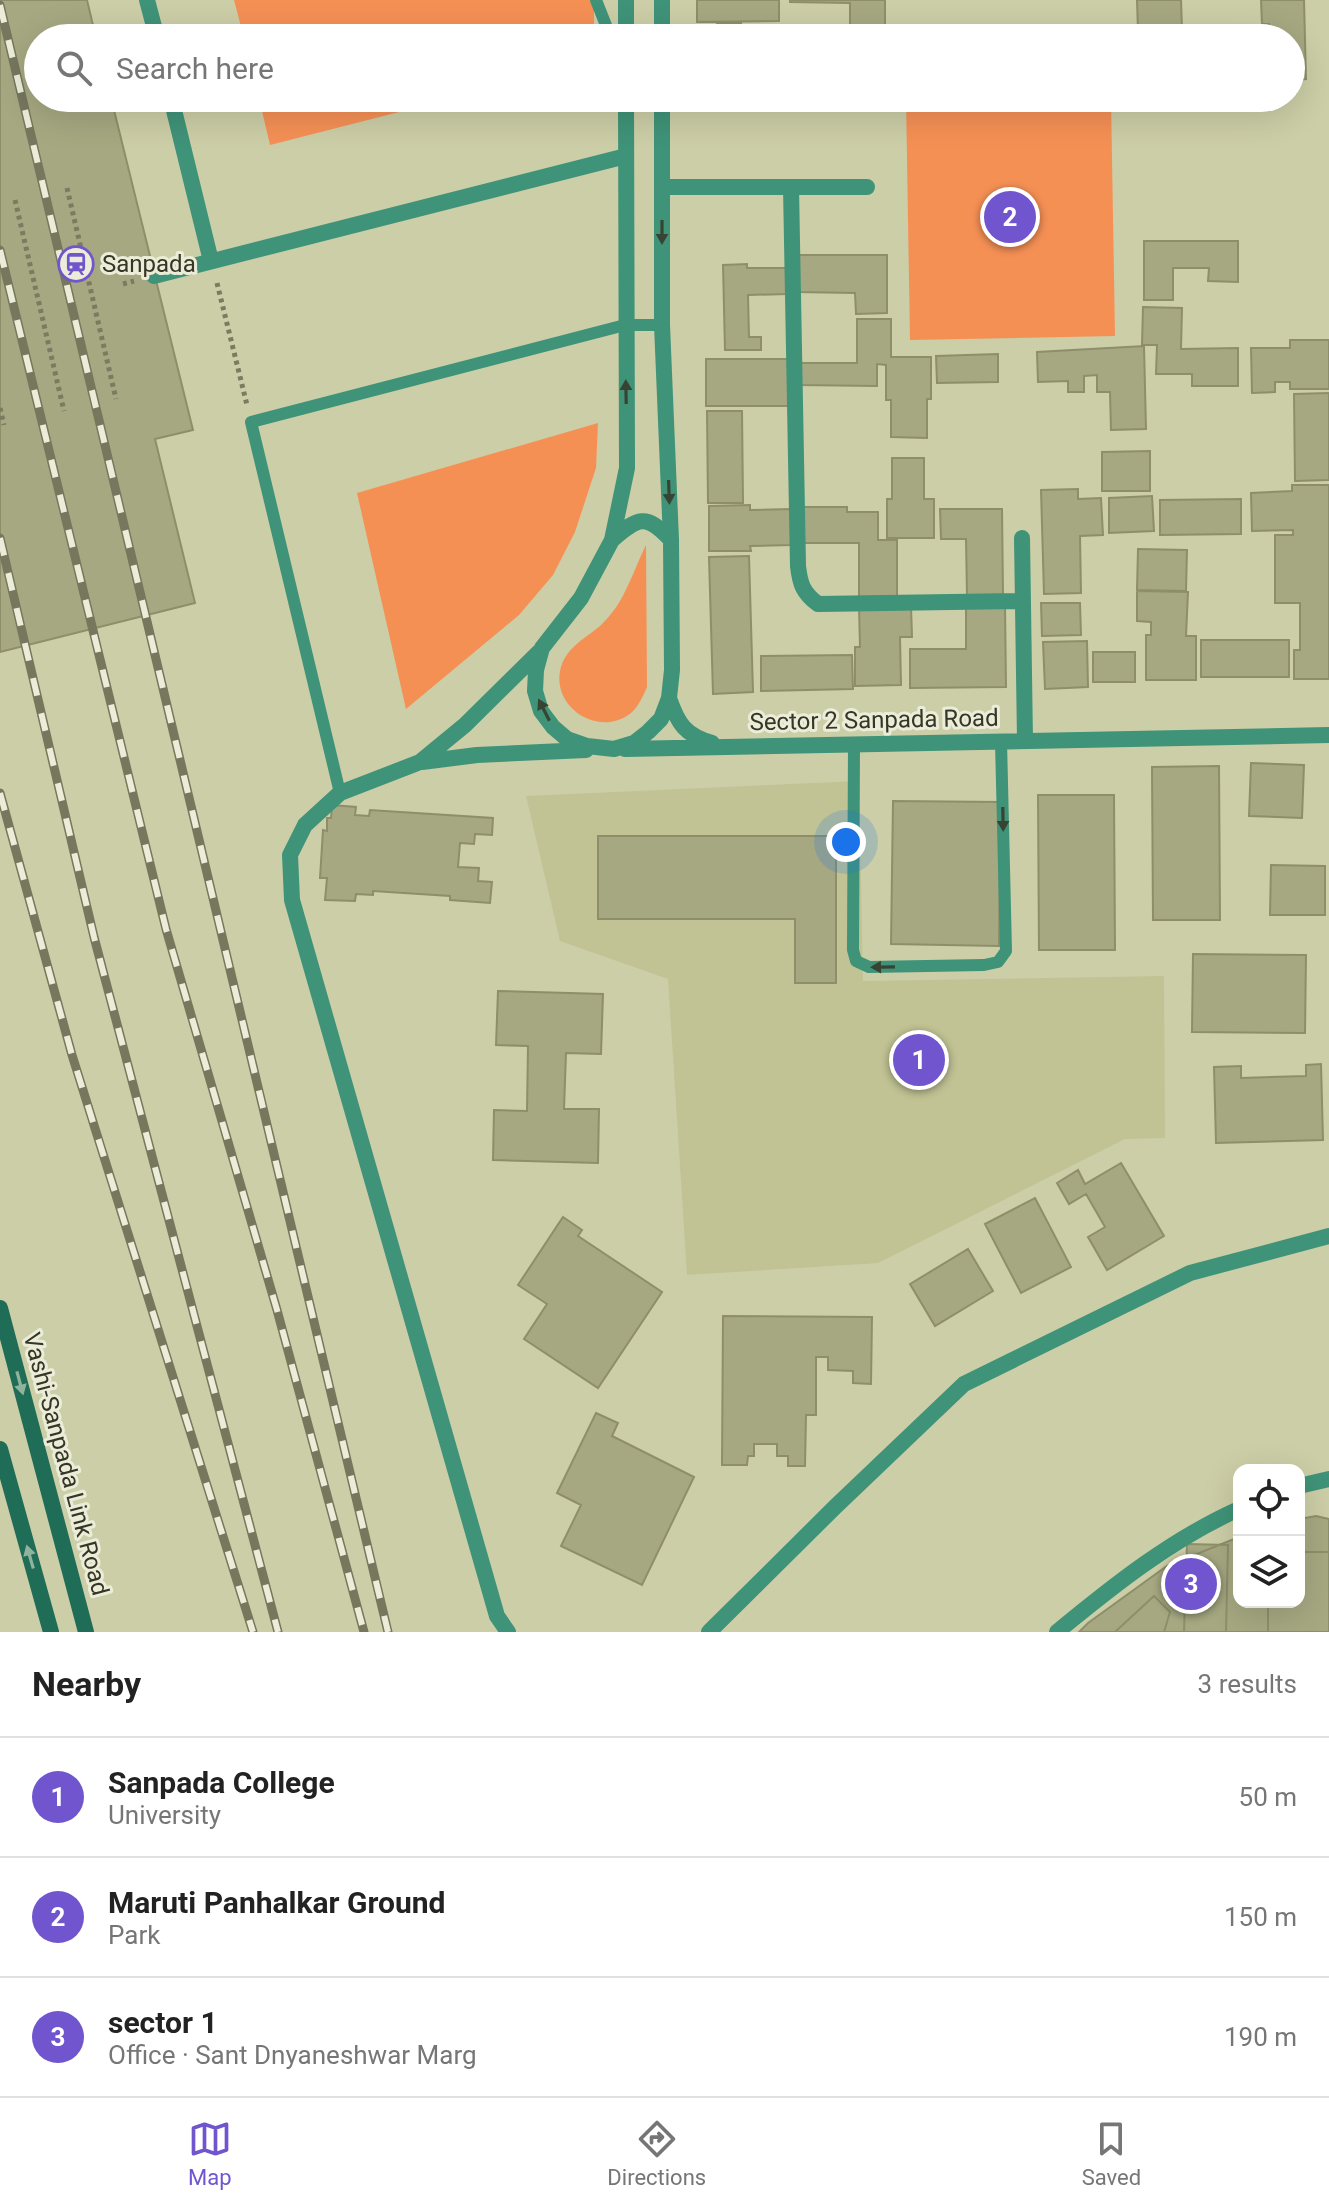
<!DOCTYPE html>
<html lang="en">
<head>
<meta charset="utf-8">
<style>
  :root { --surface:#fff; --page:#f6f6f6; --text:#222; --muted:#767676; --line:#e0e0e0; --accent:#7055ce }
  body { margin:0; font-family:Roboto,sans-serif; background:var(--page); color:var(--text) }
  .controls { position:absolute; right:24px; bottom:24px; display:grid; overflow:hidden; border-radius:16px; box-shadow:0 8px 32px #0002 }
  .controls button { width:72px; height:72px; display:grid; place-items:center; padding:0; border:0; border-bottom:2px solid var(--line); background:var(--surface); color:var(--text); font:40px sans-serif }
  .you { position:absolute; left:846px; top:842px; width:28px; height:28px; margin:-20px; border:6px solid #fff; border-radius:50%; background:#1a73e8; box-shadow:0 0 0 12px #1a73e833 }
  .badge { display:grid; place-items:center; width:52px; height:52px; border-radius:50%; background:var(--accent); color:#fff; font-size:26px; font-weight:700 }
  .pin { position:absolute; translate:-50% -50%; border:4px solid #fff; box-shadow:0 2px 8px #0006 }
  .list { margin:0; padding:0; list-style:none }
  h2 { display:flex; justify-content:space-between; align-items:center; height:104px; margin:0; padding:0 32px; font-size:34px }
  h2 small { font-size:26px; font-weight:400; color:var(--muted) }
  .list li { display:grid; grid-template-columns:52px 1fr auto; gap:24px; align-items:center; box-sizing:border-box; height:120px; padding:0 32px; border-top:2px solid var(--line) }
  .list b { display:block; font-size:30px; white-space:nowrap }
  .list p { margin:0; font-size:26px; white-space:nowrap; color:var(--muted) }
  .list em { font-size:26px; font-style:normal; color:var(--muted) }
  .icon { flex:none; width:44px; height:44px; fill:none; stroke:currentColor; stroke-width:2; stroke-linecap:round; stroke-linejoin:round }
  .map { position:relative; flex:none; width:1329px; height:1632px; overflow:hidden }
  .search { position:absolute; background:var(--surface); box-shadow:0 8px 32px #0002; left:24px; right:24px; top:24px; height:88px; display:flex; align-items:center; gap:20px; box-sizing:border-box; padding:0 28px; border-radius:44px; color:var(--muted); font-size:30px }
  .sheet { height:464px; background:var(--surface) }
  nav { display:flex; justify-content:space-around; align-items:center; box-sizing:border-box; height:112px; border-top:2px solid var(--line); background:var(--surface); font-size:22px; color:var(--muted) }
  nav a { display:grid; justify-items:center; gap:4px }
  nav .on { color:var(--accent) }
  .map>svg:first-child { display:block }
  .built { fill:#c1c394 }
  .green { fill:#f59055 }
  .building { fill:#a6a882; stroke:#8e8f6a; stroke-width:2 }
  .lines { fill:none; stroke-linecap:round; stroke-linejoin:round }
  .path { stroke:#7a7b61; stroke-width:5; stroke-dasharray:4 4; stroke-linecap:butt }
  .lane { stroke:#3f9378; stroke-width:12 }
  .street { stroke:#3f9378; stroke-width:16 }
  .secondary { stroke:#206d57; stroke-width:16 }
  .rail-casing { stroke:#77775e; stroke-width:9 }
  .rail { stroke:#ecedd9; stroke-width:6; stroke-dasharray:18; stroke-linecap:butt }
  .oneway { fill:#374433 }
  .oneway2 { fill:#90b39e }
  .labels { text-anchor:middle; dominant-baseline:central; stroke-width:6; stroke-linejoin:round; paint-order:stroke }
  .poi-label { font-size:24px; fill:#363627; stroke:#ecedd9; text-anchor:start }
  .street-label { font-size:24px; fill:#363627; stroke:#ecedd9 }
</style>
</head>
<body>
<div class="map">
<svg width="1329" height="1632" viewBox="0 0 1329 1632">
  <rect width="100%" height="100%" fill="#cccea7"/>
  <!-- built -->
  <path class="built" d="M 859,781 L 863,981 L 1164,976 L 1165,1138 L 1125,1139 L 878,1263 L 687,1275 L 668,979 L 560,941 L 526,796 Z"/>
  <!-- green -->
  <path class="green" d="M 234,0 L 594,0 L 594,38 L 244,38 Z
    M 1109,28 L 1110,38 L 905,38 L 905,31 Z
    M 259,98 L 454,98 L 270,145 Z
    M 906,98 L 1111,98 L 1115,336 L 910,340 Z
    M 598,423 L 596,468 L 575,532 L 553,575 L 519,615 L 406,709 L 357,493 Z
    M 646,545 L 647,687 C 643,696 639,706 631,713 C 600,738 553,709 560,671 C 565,648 583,640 600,626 C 607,619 615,610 620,601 C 630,584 637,563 646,545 Z"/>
  <!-- building -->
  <path class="building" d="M 0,0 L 87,0 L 96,38 L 38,38 L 38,98 L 111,98 L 193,430 L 155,439 L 195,603 L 0,652 Z
    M 697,0 L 779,0 L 779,21 L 697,22 Z
    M 790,0 L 885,0 L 885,38 L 850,38 L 850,3 L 790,2 Z
    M 1137,0 L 1181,0 L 1182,29 L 1138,31 Z
    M 1261,0 L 1304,0 L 1306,79 L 1296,80 L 1296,93 L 1291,93 L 1291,38 L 1278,38 L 1278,29 L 1269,29 L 1269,24 L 1262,24 Z
    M 741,23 L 741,33 L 760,33 L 760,38 L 718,38 L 717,24 Z
    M 793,98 L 888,98 L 888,108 L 793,110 Z
    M 1144,241 L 1238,241 L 1238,282 L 1208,281 L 1209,268 L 1173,268 L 1173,300 L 1144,300 Z
    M 796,255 L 887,255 L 887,313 L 856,314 L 855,293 L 796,292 Z
    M 747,264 L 747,268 L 787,268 L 787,294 L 748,295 L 749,337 L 761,337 L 761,350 L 725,350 L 723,265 Z
    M 1143,307 L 1182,308 L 1181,349 L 1238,348 L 1238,386 L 1192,386 L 1192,374 L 1156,374 L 1157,345 L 1142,345 Z
    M 857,319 L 891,319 L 891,357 L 931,357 L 931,399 L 927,399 L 927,438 L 891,437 L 891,400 L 886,400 L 886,365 L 877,364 L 877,386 L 797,385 L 797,363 L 857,363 Z
    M 1290,340 L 1329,340 L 1329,389 L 1290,389 L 1290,382 L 1275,382 L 1275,392 L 1252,393 L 1251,348 L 1290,348 Z
    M 1144,346 L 1146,429 L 1111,430 L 1110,392 L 1097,392 L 1097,375 L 1084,376 L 1084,392 L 1068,392 L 1068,381 L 1038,382 L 1037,352 Z
    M 998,354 L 998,382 L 937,383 L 936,356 Z
    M 706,359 L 789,359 L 789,406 L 706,406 Z
    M 1329,393 L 1329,480 L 1295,481 L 1294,394 Z
    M 707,411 L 742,411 L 743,503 L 708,503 Z
    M 1150,451 L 1150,491 L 1102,491 L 1102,452 Z
    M 892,458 L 924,458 L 924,499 L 934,499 L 934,538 L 887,538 L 887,499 L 892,499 Z
    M 1292,485 L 1329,485 L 1329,679 L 1294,679 L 1294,650 L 1300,650 L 1300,603 L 1275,603 L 1275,535 L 1293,535 L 1293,530 L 1252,531 L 1251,493 L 1292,491 Z
    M 1078,489 L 1078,499 L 1101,498 L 1103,535 L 1080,536 L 1081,593 L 1044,594 L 1041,490 Z
    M 1152,496 L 1154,531 L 1109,533 L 1109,498 Z
    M 1241,499 L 1241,534 L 1160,535 L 1160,500 Z
    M 750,505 L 750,510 L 791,509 L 791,545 L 750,546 L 751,551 L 709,551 L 709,506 Z
    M 802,507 L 847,507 L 847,512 L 878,512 L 878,540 L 897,540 L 897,599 L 859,599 L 859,543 L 802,543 Z
    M 940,509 L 1002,509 L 1003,595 L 967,596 L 966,539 L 941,539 Z
    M 1138,549 L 1187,550 L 1186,591 L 1137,590 Z
    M 749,556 L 753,692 L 713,694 L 709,557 Z
    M 1137,591 L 1188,592 L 1186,636 L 1196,636 L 1196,680 L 1146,680 L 1146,635 L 1151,635 L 1151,622 L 1137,621 Z
    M 1041,603 L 1080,603 L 1081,635 L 1042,636 Z
    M 911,606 L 912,637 L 900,637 L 901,685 L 855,686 L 855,647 L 860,647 L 859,607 Z
    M 1005,607 L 1006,687 L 910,688 L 910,649 L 966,649 L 966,608 Z
    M 1201,640 L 1289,640 L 1289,677 L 1201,677 Z
    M 1087,641 L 1088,687 L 1045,689 L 1043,642 Z
    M 1093,652 L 1135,652 L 1135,682 L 1093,682 Z
    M 852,655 L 853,689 L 761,691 L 761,656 Z
    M 1251,763 L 1304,765 L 1302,818 L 1249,816 Z
    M 1219,766 L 1220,920 L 1153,920 L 1152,767 Z
    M 1038,795 L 1114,795 L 1115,950 L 1039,950 Z
    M 893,801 L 1000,802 L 999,946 L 891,944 Z
    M 332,805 L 356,807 L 355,815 L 369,816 L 370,810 L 493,818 L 492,835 L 475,834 L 474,844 L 460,843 L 458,867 L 479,868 L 478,881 L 492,882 L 490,903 L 450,900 L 450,896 L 373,891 L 373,895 L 356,894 L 355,901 L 325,900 L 327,878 L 320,878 L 323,830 L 327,831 L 327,818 L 331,818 Z
    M 598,836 L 836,836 L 836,983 L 795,983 L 795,919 L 598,919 Z
    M 1271,865 L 1325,866 L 1325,915 L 1270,915 Z
    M 1193,954 L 1306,955 L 1305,1033 L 1192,1032 Z
    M 498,991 L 603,994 L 601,1054 L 566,1053 L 564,1109 L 599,1109 L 598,1163 L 493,1160 L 494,1110 L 527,1111 L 528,1046 L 496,1045 Z
    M 1321,1064 L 1323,1140 L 1216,1143 L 1214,1067 L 1241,1066 L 1241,1078 L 1306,1076 L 1306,1065 Z
    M 1121,1163 L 1164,1236 L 1107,1270 L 1088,1237 L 1105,1227 L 1086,1194 L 1069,1204 L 1057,1183 L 1078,1170 L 1085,1184 Z
    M 1035,1198 L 1071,1267 L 1021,1293 L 985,1224 Z
    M 563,1217 L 582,1230 L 578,1236 L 662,1292 L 598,1388 L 524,1339 L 547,1304 L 518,1285 Z
    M 968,1249 L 993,1291 L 935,1326 L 910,1284 Z
    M 723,1316 L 872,1317 L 871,1384 L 853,1383 L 853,1371 L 828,1370 L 828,1357 L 816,1357 L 816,1415 L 806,1415 L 805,1466 L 788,1466 L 788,1456 L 777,1456 L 777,1444 L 754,1444 L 754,1456 L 748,1456 L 747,1465 L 722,1465 Z
    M 596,1413 L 618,1423 L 612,1436 L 694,1477 L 642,1585 L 561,1546 L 581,1505 L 557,1493 Z
    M 1316,1516 L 1329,1519 L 1329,1632 L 1079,1632 L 1088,1623 L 1167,1566 L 1239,1537 L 1239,1602 L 1299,1602 L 1299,1519 Z
    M 1187,1544 L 1228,1545 L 1226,1632 L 1184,1632 Z
    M 1299,1552 L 1329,1552 L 1329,1632 L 1268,1632 L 1268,1602 L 1299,1602 Z
    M 1154,1596 L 1170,1612 L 1164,1632 L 1115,1632 Z"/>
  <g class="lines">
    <!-- path -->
    <path class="path" d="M 67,188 L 116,399
      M 15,200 L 64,411
      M 217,283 L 247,405
      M 123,284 L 134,281
      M 0,408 L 4,425"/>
    <!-- lane -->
    <path class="lane" d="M 596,0 L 611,38
      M 854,744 L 853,950 L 856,961 L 869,967 L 984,965 L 998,962 L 1006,951 L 1001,741
      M 340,793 L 251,422 L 625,325 L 662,325"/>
    <!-- street -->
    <path class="street" d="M 147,0 L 157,38
      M 626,38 L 626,0
      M 662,38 L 662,0
      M 171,98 L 211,261
      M 626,98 L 627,468 L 612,540 L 581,598 L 542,648 L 536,670 L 535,691 L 541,711 L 553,727 L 567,739 L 587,746 L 614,749 L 634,743 L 648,732 L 661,719 L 669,698 L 672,670 L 671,540 L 662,325 L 662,98
      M 662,187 L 867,187
      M 791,187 L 798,566 C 800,584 803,593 818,604 L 1023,601
      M 154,276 L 626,156
      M 1022,538 L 1025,741
      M 612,540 C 638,517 646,513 671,540
      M 669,698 C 678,724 685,735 712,743
      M 625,749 L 1329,735
      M 422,762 L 477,755 L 586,750
      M 1299,1486 L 1329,1479
      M 508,1632 L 497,1616 L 292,900 L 290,855 L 305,825 L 340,793 L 420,762 L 465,725 L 539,652
      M 709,1632 L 835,1507 L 964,1384 L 1190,1273 L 1329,1236
      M 1057,1632 C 1114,1585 1172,1539 1239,1509"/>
    <!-- secondary -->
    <path class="secondary" d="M 0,1308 L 86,1632
      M 0,1449 L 51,1632"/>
    <defs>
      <path id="rail" d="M 0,5 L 388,1632
        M 0,250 L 166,929 L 277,1310 L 364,1632
        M 0,538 L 94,937 L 278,1632
        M 0,793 L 72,1055 L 253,1632"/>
    </defs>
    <!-- rail casing -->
    <use href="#rail" class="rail-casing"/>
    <!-- rail -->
    <use href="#rail" class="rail"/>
  </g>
  <!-- one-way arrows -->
  <defs><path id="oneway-solid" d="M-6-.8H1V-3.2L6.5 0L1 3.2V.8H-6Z" transform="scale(2)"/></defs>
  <g class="oneway">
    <use href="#oneway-solid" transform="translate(662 232) rotate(90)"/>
    <use href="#oneway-solid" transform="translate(626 392) rotate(-91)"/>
    <use href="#oneway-solid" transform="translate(669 492) rotate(88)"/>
    <use href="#oneway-solid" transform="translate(544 710) rotate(-117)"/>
    <use href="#oneway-solid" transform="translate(1003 819) rotate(89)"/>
    <use href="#oneway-solid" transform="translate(883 967) rotate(179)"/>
  </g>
  <g class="oneway2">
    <use href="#oneway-solid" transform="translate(20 1383) rotate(75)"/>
    <use href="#oneway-solid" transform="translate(30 1557) rotate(-106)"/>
  </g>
  <!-- icons -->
  <defs>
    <symbol id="station-ring" viewBox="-11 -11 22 22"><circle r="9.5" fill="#ecedd9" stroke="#7055ce" stroke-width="1.5"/><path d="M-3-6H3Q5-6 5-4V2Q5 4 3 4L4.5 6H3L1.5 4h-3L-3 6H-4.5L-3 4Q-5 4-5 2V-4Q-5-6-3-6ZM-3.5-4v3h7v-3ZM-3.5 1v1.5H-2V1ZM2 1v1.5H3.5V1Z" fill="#7055ce"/></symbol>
  </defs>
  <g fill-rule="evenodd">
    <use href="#station-ring" x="56" y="244" width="40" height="40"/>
  </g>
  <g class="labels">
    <!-- poi labels -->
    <g class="poi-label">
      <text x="102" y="264">Sanpada</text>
    </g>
    <!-- street labels -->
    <g class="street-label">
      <text transform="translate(874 720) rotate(-1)">Sector 2 Sanpada Road</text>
      <text transform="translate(66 1464) rotate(75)">Vashi-Sanpada Link Road</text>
    </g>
  </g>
</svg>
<div class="controls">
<button><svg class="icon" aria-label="locate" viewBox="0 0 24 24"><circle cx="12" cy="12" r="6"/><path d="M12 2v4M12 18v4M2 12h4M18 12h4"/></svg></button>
<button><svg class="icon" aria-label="layers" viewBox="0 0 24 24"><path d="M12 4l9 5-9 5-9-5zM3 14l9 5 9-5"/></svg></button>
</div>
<div class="you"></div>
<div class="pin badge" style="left:919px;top:1060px">1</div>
<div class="pin badge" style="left:1010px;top:217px">2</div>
<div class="pin badge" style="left:1191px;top:1584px">3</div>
<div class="search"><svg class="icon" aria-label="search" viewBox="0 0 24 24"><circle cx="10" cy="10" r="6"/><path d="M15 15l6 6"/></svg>Search here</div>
</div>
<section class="sheet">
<h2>Nearby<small>3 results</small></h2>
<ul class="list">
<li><span class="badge">1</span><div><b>Sanpada College</b><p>University</p></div><em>50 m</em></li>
<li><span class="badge">2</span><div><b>Maruti Panhalkar Ground</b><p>Park</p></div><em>150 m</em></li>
<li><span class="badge">3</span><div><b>sector 1</b><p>Office · Sant Dnyaneshwar Marg</p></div><em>190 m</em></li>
</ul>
</section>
<nav>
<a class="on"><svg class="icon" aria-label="map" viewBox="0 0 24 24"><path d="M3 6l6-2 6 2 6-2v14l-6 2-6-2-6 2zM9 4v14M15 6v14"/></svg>Map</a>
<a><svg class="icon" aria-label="directions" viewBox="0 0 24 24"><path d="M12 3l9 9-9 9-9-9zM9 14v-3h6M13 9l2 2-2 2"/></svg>Directions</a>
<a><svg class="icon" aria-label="saved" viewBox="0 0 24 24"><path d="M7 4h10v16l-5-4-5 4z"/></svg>Saved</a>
</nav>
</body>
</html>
